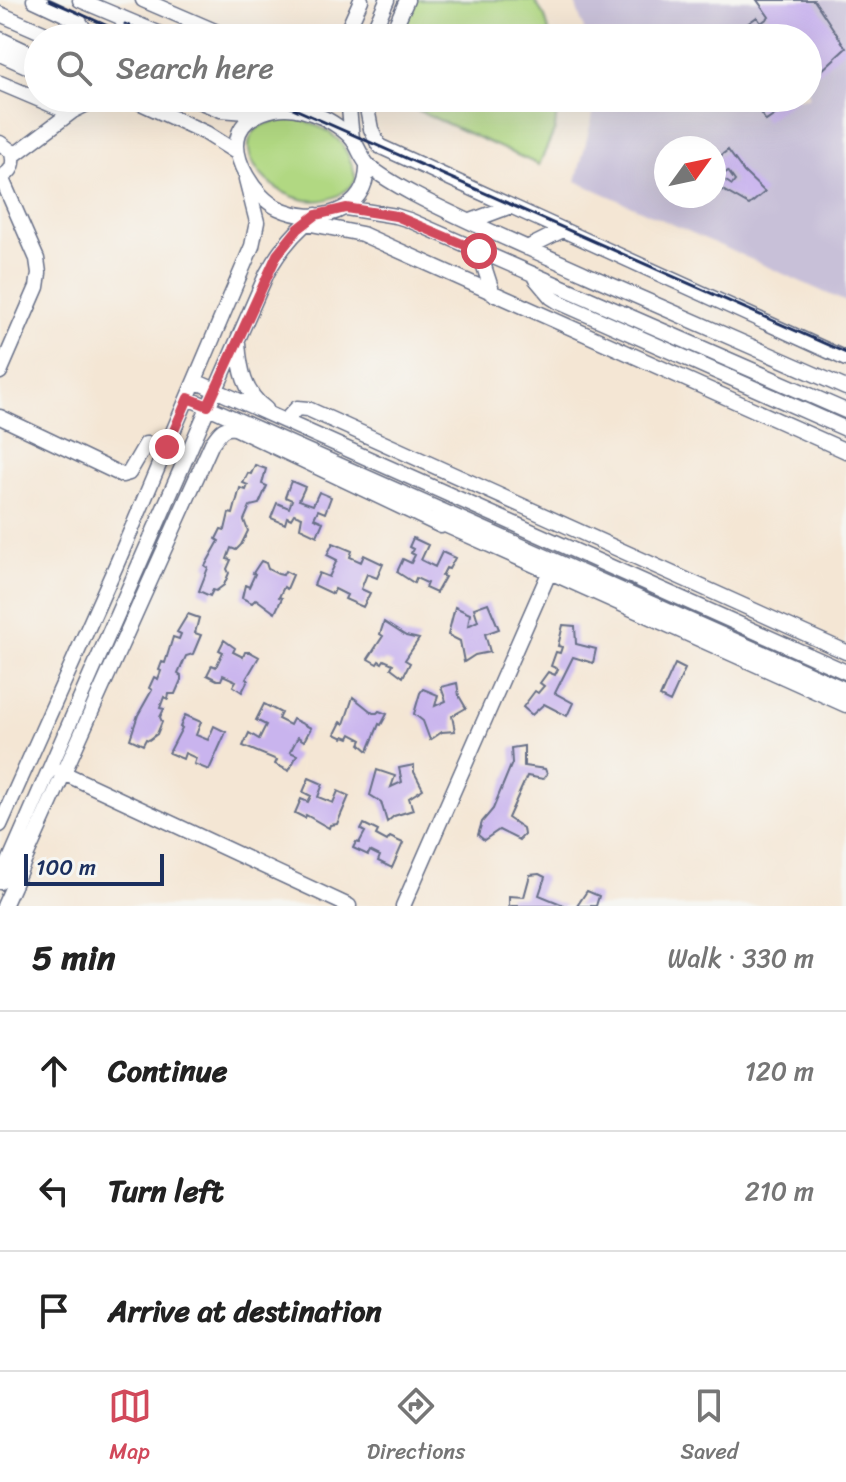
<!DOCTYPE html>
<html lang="en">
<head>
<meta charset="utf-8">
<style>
  :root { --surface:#fff; --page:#f2f2f2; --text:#222; --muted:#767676; --line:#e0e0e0; --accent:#d1495b }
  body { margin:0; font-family:Sriracha,sans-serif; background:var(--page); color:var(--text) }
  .compass { position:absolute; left:654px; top:136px; width:72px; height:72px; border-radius:50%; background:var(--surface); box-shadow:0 8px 32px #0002; rotate:57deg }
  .scale { position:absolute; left:24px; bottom:20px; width:140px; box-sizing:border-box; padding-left:8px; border:4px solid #1b2f5e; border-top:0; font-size:22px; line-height:28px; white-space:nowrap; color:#1b2f5e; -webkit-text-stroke:6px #f6f6f2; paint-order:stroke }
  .stop { position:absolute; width:24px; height:24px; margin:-18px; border:6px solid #d1495b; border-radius:50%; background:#fff }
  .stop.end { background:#d1495b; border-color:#fff; box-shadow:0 2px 8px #0008 }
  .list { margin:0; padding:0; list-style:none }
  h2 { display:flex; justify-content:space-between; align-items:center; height:104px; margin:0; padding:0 32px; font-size:34px }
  h2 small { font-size:26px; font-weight:400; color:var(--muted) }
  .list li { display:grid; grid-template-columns:52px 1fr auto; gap:24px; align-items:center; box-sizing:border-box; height:120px; padding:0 32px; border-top:2px solid var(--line) }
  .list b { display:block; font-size:30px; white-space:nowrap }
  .list em { font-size:26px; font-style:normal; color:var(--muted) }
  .icon { flex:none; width:44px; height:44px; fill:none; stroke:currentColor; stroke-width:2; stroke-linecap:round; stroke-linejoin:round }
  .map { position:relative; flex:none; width:846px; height:906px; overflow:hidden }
  .search { position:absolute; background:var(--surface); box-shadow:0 8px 32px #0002; left:24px; right:24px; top:24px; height:88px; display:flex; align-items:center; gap:20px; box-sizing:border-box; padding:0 28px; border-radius:44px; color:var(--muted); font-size:30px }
  .sheet { height:464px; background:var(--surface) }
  nav { display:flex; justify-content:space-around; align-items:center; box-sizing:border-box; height:112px; border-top:2px solid var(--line); background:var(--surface); font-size:22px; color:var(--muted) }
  nav a { display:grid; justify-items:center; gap:4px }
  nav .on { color:var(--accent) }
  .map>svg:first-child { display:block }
  .industrial { fill:#c8c0d8; fill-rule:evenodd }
  .green { fill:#b1d882; stroke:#668470; stroke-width:2 }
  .building { fill:#c9b4ee; fill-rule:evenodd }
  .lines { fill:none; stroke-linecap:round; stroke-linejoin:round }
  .minor-casing { stroke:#676f87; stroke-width:17 }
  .minor { stroke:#fff; stroke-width:14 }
  .rail { stroke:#1b2f5e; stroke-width:3 }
  .route { stroke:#d1495b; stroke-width:10 }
</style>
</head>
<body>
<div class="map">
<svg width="846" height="906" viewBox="0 0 846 906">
  <rect width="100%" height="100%" fill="#f6f6f2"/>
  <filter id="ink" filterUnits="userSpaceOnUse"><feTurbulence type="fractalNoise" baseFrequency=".0125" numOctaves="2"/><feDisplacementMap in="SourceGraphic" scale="16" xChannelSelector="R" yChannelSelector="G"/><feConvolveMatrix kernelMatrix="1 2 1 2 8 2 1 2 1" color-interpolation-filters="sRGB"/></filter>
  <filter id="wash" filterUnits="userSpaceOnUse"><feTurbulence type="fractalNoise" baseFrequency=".006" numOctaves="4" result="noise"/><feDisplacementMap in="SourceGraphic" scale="32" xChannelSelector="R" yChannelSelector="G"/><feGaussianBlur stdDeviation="1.8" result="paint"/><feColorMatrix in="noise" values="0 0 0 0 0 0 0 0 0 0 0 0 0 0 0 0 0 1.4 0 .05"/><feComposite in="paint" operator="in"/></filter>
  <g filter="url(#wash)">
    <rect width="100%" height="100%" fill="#f4e6d4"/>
    <!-- industrial -->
    <path class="industrial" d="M 574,0 L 846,0 L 846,302 L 576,181 L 593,115 L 592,98 L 808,98 L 808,38 L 587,38 ZM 666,148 L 714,148 L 714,196 L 666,196 Z"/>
    <!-- green -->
    <path class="green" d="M 416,0 L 534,0 L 545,17 L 551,38 L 398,38 Z
      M 390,98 L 558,98 L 555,129 L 539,165 Z
      M 293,117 C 332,130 347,138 356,180 C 310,238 220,159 258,128 C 267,121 282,120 293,117 Z"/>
    <g id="blocks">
      <!-- building -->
      <path class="building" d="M 757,0 L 814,0 L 846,48 L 819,73 L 808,58 L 808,38 L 793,38 L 790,33 L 783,38 L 746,38 L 740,29 L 757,17 L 761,23 L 769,17 Z
        M 750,98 L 799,98 L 766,121 Z
        M 728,150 L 744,172 L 765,192 L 749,205 L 714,185 L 714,161 ZM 728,171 L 735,181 L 732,185 L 720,177 Z
        M 255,465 L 266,469 L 262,484 L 267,486 L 259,504 L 250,506 L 244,520 L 248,531 L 241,545 L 236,550 L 231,548 L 227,559 L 231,560 L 227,569 L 229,573 L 224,585 L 216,591 L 213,590 L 210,596 L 199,591 L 208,568 L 205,566 L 219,541 L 216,539 L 221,529 L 225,530 L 229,513 L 233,514 L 240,488 L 246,490 L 248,485 L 243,483 L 248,473 L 251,474 Z
        M 291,481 L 305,487 L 299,500 L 313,505 L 319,492 L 331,497 L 325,513 L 318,510 L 314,518 L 323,522 L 317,536 L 300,528 L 302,517 L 294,514 L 291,519 L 287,517 L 285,524 L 271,518 L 277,503 L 289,508 L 292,500 L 285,497 Z
        M 413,538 L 428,545 L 421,560 L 435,567 L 442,552 L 455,558 L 449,569 L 446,568 L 442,576 L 445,577 L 436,593 L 425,588 L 427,583 L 416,578 L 414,583 L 397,572 L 403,559 L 411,563 L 415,555 L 411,553 L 413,549 L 409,547 Z
        M 333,543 L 352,551 L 350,557 L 361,562 L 364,555 L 383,564 L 377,578 L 367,574 L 361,589 L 370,593 L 363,607 L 345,599 L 347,595 L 335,589 L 333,594 L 314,585 L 319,573 L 329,577 L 337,560 L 327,555 Z
        M 261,561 L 266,563 L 268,569 L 278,574 L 283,575 L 285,571 L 293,575 L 287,589 L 284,587 L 279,597 L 282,598 L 275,613 L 256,599 L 252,603 L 242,598 L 245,585 L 249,587 L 255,574 L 253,573 Z
        M 488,603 L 499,629 L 485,634 L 490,652 L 475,655 L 464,662 L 460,641 L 448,635 L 455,607 L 470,614 L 468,626 L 478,621 L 474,608 Z
        M 188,614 L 199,618 L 195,633 L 201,635 L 193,654 L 186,656 L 178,674 L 181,676 L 181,680 L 175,694 L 169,694 L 168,699 L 164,697 L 160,708 L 164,709 L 160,717 L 162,722 L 157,734 L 149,740 L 146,739 L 143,745 L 130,739 L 138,715 L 152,690 L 149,688 L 154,677 L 158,679 L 161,671 L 159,670 L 162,662 L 165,663 L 173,637 L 179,639 L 181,634 L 177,632 Z
        M 384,622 L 406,636 L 419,639 L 405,660 L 410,663 L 403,677 L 391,668 L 393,664 L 384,660 L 382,663 L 379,661 L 377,664 L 368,659 L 383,636 L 380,634 Z
        M 563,625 L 575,626 L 576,644 L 596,649 L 593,663 L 573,657 L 555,693 L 573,703 L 567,716 L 544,704 L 532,715 L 523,707 L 535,691 L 538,693 L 544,686 L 540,683 L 548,672 L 555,675 L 558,669 L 551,666 L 556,652 L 560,653 L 562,647 L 558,646 Z
        M 224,640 L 235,648 L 233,652 L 243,657 L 245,652 L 250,652 L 259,657 L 246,679 L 248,680 L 242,692 L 233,686 L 236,681 L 223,675 L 221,680 L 217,680 L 207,675 L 212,665 L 216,667 L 223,652 L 219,650 Z
        M 675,664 L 685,669 L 670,702 L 660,697 Z
        M 457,683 L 459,696 L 466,708 L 452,716 L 455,731 L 442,732 L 430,740 L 423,721 L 414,714 L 420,693 L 423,689 L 438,695 L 435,706 L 446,701 L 441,687 Z
        M 353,697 L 373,713 L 377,713 L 379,711 L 387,714 L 381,725 L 379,724 L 368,751 L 360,744 L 362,740 L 351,734 L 349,738 L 344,736 L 343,738 L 335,734 L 341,722 L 344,724 Z
        M 264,704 L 281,713 L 278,719 L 290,725 L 293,719 L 311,728 L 304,741 L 298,737 L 290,752 L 297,755 L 289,771 L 275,764 L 277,760 L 243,746 L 249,733 L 259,739 L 266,725 L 256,720 Z
        M 185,715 L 201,722 L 196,735 L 208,740 L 214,726 L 226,732 L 209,770 L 194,764 L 196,758 L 185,753 L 183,759 L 169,753 L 182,728 L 180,727 Z
        M 524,746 L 524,766 L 545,769 L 547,774 L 543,779 L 527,776 L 508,818 L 523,828 L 524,835 L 519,840 L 499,830 L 484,840 L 478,835 L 482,822 L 493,809 L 512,763 L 511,748 Z
        M 414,765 L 414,772 L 423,789 L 409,798 L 413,810 L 394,816 L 387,822 L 381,802 L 370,795 L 377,770 L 395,776 L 391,787 L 402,782 L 399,768 Z
        M 309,778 L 323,784 L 318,797 L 333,803 L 338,791 L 349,796 L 337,824 L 330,825 L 329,828 L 306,815 L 305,818 L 295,813 L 301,799 L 308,802 L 311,796 L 303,792 Z
        M 364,824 L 378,831 L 376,835 L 387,841 L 390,837 L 403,843 L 392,868 L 378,861 L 380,856 L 370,851 L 368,855 L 353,848 L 356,842 L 359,843 L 365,832 L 361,830 Z
        M 539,874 L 545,877 L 539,895 L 566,906 L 509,906 L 509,896 L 524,897 L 530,875 Z
        M 587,891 L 599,896 L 596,906 L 577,906 Z"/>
    </g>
  </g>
  <g filter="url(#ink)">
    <use href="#blocks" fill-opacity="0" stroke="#676f87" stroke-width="2"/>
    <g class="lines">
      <defs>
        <path id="minor" d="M 34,0 L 79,21 L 90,38
          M 80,0 L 170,38
          M 143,0 L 231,38
          M 0,14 L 55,38
          M 121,17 L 128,38
          M 344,38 L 361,0
          M 370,38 L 387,0
          M 390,38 L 407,0
          M 0,39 L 38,57
          M 0,54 L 38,71
          M 0,83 L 66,111 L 73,111 L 99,98
          M 130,98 L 206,133 L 236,152
          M 191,98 L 221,110 L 259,113
          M 348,98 L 352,139
          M 365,98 L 371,129 L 379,146 L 846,359
          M 0,143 L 11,151 C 16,163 12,173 0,177
          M 13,156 L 73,111
          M 367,165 C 368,213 316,226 278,208 C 255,197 230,158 239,133 C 246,114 277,105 296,109 C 304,110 312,113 319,116 C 330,120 346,131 353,140 C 359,148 362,160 369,166 C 382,177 400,187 415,195 C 470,224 529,248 586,274 C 672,312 759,350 846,388
          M 346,208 L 396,216 L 409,220 L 846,411
          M 471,221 L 511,206
          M 306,223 L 362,234 L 846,451
          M 527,248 L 563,230
          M 479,251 L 493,294
          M 535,278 L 551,297 L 559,302 L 846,429
          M 238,343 C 240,369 244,393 266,409
          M 0,372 L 37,287 L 39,273 L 37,259 L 1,177
          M 195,381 L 846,672
          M 188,398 L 846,690
          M 0,417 L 122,475 L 129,473 L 146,444 L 167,447
          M 285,421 L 297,408 L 308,409 L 846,652
          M 434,520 L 846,705
          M 57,770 L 349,906
          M 0,825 L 118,561 L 252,246 L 257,222 L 246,179
          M 0,882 L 267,273 C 280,249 295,231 316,215
          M 4,906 L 212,443 C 219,434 222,426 235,428 L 441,526
          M 403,906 L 549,573"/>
      </defs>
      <!-- minor casing -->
      <use href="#minor" class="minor-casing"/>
      <!-- minor -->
      <use href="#minor" class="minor"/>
      <!-- rail -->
      <path class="rail" d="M 49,0 L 135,38
        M 125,24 L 156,38
        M 270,98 L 846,353"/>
    </g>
  </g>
  <g class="lines" filter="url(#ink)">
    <!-- route -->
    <path class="route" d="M 167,447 L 188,398 L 208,406 L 277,255 L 298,229 L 316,215 L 346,208 L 396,216 L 479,251"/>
  </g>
</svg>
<svg class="compass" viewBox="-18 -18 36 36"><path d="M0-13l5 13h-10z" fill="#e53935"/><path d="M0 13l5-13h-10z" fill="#767676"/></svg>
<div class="scale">100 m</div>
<div class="stop" style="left:479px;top:251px"></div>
<div class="stop end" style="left:167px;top:447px"></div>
<div class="search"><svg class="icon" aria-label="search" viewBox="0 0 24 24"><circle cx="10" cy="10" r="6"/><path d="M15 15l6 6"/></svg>Search here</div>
</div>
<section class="sheet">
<h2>5 min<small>Walk · 330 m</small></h2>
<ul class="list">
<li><svg class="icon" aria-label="ahead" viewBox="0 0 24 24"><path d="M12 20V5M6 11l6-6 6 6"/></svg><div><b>Continue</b></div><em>120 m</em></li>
<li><svg class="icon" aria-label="left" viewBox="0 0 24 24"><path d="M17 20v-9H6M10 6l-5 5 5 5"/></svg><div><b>Turn left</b></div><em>210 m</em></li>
<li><svg class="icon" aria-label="arrive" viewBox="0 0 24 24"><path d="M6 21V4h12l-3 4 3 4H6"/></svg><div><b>Arrive at destination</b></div></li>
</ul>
</section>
<nav>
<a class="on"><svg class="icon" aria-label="map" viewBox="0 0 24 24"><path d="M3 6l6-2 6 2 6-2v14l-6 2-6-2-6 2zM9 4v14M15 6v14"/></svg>Map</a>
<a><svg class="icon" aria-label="directions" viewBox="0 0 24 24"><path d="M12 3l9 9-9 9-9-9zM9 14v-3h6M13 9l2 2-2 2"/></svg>Directions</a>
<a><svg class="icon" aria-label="saved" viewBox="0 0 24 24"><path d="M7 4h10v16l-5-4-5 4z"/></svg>Saved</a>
</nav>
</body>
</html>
